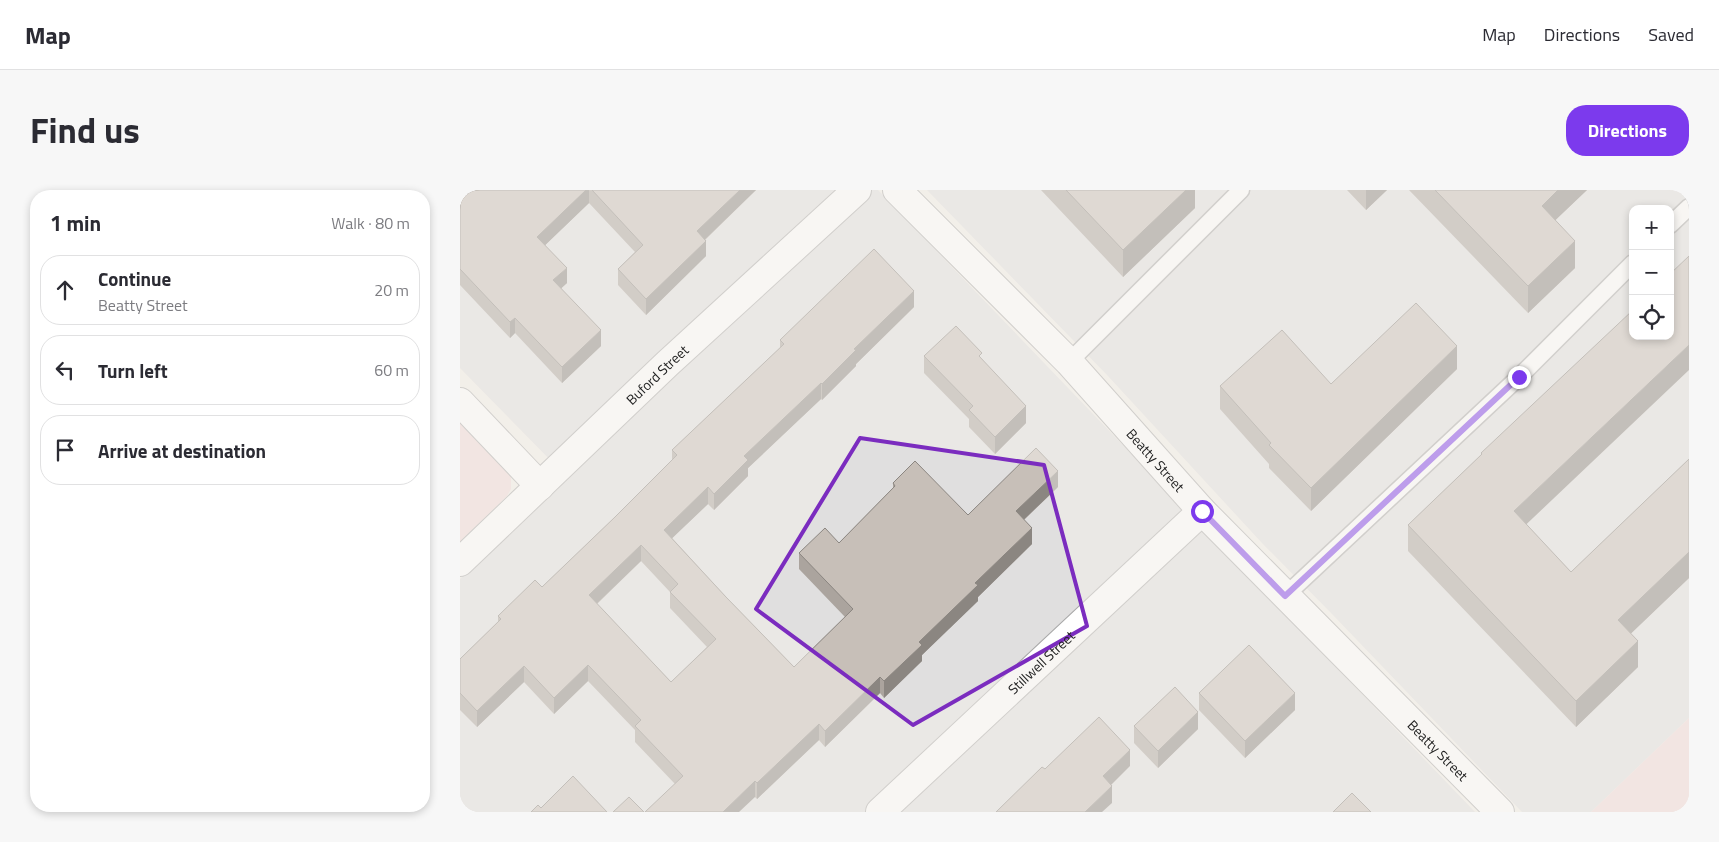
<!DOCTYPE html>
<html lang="en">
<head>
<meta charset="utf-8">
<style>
  :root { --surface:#fff; --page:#f7f7f7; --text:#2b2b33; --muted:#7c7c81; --line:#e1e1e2; --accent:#7c3aed }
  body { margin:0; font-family:"Titillium Web",sans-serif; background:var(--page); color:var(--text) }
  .controls { position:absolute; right:15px; top:15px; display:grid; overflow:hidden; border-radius:10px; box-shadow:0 2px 8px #0003 }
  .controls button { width:45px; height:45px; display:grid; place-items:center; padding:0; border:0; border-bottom:1px solid var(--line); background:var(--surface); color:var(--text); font:25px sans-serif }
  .stop { position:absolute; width:15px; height:15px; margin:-11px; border:4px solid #7c3aed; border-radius:50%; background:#fff }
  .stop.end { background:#7c3aed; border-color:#fff; box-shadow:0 1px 5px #0008 }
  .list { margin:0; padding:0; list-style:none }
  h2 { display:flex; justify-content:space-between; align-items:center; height:65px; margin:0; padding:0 20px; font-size:21px }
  h2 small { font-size:16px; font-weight:400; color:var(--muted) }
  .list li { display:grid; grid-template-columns:32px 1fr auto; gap:15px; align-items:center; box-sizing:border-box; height:70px; margin:0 10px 10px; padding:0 10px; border:1px solid var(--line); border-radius:20px }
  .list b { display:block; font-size:19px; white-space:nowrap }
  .list p { margin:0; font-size:16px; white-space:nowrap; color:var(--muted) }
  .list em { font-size:16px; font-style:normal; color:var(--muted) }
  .icon { flex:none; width:28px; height:28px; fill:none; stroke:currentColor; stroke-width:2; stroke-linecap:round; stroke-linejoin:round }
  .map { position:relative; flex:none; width:1229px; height:622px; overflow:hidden; border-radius:20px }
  header { display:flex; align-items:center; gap:30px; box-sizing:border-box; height:70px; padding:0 25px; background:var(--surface); border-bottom:1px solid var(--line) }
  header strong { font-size:24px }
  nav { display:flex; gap:28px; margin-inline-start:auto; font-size:18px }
  .intro { display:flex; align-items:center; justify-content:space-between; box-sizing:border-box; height:120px; padding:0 30px }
  h1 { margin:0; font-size:35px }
  .button { padding:12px 22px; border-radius:20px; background:var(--accent); color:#fff; font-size:18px; font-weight:700 }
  main { display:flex; gap:30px; padding:0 30px }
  aside { flex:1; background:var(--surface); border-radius:20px; box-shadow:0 2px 8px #0003 }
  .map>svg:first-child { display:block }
  .residential { fill:#e0dfdf; fill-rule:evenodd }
  .commercial { fill:#f2dad9 }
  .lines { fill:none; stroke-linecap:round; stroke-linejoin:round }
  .lane-casing { stroke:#a9a9a9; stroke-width:19 }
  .street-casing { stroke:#a9a9a9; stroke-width:30 }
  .lane { stroke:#fff; stroke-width:16 }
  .street { stroke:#fff; stroke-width:28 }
  .wall { fill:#aba49e; fill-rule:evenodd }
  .shaded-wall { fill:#8b8681 }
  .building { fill:#c7bfb8; stroke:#8b8681; fill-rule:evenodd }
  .route { stroke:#7c3aed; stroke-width:6 }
  .marked { fill:none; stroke:#7b2cbf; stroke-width:4; stroke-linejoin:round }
  .labels { text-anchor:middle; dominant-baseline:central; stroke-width:4; stroke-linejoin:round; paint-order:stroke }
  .street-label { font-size:14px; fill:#222; stroke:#fff }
</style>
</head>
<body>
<header>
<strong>Map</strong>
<nav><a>Map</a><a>Directions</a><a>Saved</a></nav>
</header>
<div class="intro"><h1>Find us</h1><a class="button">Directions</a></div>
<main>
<aside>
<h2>1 min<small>Walk · 80 m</small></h2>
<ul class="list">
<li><svg class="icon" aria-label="ahead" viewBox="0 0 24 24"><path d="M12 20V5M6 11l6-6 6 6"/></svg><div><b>Continue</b><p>Beatty Street</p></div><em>20 m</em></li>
<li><svg class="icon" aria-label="left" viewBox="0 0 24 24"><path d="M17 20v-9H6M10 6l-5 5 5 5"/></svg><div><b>Turn left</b></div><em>60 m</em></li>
<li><svg class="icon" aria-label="arrive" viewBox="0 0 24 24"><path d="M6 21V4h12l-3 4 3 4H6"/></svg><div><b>Arrive at destination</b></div></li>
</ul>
</aside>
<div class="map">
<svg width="1229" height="622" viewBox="0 0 1229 622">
  <rect width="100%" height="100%" fill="#f2efe9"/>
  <!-- residential -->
  <path class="residential" d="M 0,0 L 418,0 L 1015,622 L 0,622 L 0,389 L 106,286 L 0,178 Z
    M 467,0 L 1229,0 L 1229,528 L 1131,622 L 1062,622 L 873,425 L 802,353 L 648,186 ZM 1173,19 L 1210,19 L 1210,146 L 1173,146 Z"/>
  <!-- commercial -->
  <path class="commercial" d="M 0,222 L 51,282 L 51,299 L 47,306 L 0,352 Z
    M 1229,528 L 1229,622 L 1131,622 Z"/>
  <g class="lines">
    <defs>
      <path id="lane" d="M 1210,35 L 1229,17
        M 609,172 L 781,0
        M 825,406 L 1059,187 L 1173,73"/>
      <g id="street">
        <path id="s1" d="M 437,0 L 609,172 L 742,321 L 1040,622"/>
        <path d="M 0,212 L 80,296"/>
        <path id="s2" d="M 0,372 L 207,174 L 397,0"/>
        <path id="s3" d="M 420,622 L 742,321"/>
      </g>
    </defs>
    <!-- lane casing -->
    <use href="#lane" class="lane-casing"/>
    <!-- street casing -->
    <use href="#street" class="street-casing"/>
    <!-- lane -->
    <use href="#lane" class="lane"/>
    <!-- street -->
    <use href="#street" class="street"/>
  </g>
  <!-- wall -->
  <path class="wall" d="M 0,0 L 296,0 L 245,50 L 246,66 L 186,125 L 158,95 L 158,79 L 175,62 L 129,13 L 85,55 L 107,93 L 101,98 L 141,156 L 102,193 L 55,143 L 50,148 L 0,95 Z
    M 581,0 L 735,0 L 735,18 L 663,87 Z
    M 887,0 L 927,0 L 906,20 Z
    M 949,0 L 1127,0 L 1095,30 L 1115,78 L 1068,123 Z
    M 454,117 L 396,174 L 396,176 L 362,210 L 361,209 L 288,278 L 288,286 L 254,320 L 248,314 L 212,348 L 266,407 L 334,477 L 385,427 L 339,379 L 339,363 L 379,353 L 433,298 L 433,293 L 508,325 L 598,297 L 564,330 L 572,354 L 518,407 L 518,411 L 462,465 L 462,471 L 424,508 L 420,503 L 365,557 L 359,550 L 297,609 L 295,607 L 215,594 L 175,552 L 175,540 L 128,491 L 94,524 L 64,492 L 17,537 L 0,520 L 0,469 L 38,432 L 38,426 L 82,397 L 155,327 L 212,270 L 212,260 L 320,158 L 320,150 ZM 181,371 L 210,402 L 210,418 L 247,457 L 211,492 L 137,414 Z
    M 464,166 L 522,169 L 566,233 L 535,264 L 509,237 L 509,229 L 464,183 Z
    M 997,179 L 851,321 L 809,278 L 809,274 L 760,219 L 760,196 L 871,194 Z
    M 1021,263 L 1066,334 L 1111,382 L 1229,269 L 1229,388 L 1170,444 L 1178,477 L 1116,537 L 948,361 L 948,335 L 1021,265 Z
    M 739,503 L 835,520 L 785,568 L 739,520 Z
    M 674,536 L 738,539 L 698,578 L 674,553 Z"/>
  <!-- shaded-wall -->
  <path class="shaded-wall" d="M 126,0 L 129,0 L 129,13 L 77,63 L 77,47 Z
    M 280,0 L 296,0 L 237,57 L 237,41 Z
    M 726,0 L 735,0 L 735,18 L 663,87 L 663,60 Z
    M 906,0 L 927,0 L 906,20 Z
    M 1098,0 L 1127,0 L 1082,43 L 1082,16 Z
    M 246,51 L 246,66 L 186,125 L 186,109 Z
    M 1115,51 L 1115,78 L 1068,123 L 1068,96 Z
    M 107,78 L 107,93 L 93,106 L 93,90 Z
    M 454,101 L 454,117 L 396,174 L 396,176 L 362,210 L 362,194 L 394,159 Z
    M 55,128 L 55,143 L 50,148 L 50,132 Z
    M 141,140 L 141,156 L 102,193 L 102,177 Z
    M 1229,155 L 1229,180 L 1054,346 L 1054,321 Z
    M 997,156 L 997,179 L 851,321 L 851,298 Z
    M 361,193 L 361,209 L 288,278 L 288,286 L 254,320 L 254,304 L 284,266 Z
    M 566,216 L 566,233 L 535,264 L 535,247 Z
    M 598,281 L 598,297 L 556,337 L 556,321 Z
    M 248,297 L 248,314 L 204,356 L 204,340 Z
    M 572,338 L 572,354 L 518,407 L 518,411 L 462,465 L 462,471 L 424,508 L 424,491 L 459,452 L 515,393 Z
    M 181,355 L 181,371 L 129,421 L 129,405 Z
    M 1229,362 L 1229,388 L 1158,456 L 1158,430 Z
    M 1178,451 L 1178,477 L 1116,537 L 1116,511 Z
    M 128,475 L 128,491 L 94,524 L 94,508 Z
    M 64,476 L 64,492 L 17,537 L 17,521 Z
    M 420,487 L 420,503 L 365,557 L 365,541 Z
    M 835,503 L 835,520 L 785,568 L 785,551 Z
    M 738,522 L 738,539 L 698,578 L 698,561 Z
    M 359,534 L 359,550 L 297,609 L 297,593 Z
    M 670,560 L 670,576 L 643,603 L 643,586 Z
    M 295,591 L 295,607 L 279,622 L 263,622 Z
    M 652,596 L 652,613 L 642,622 L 625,622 Z"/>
  <!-- building -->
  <path class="building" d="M 0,0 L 126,0 L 77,47 L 107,78 L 93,90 L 141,140 L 102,177 L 55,128 L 50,132 L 0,79 Z
    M 132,0 L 280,0 L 237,41 L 246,51 L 186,109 L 158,79 L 183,55 Z
    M 606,0 L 726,0 L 663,60 Z
    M 975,0 L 1098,0 L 1082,16 L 1115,51 L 1068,96 Z
    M 414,59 L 454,101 L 394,159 L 396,160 L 362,194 L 361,193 L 284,266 L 288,270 L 254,304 L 248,297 L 204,340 L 266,407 L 334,477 L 393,419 L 339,363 L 365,338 L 379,353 L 435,296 L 433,293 L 455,271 L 508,325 L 576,258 L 598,281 L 556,321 L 572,338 L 515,393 L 518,395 L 459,452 L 462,455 L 424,491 L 420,487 L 365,541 L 359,534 L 297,593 L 295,591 L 263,622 L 185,622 L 223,586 L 175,536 L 181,530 L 128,475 L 94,508 L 64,476 L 17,521 L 0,503 L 0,469 L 41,429 L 38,426 L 75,390 L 82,397 L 155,327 L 217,265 L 212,260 L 324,154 L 320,150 ZM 181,355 L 218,394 L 210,402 L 256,449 L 211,492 L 129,405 Z
    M 1229,66 L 1229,155 L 1054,321 L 1111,382 L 1229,269 L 1229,362 L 1158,430 L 1178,451 L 1116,511 L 948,335 L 1022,264 L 1021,263 L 1173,120 L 1173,146 L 1210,146 L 1210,84 Z
    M 956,113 L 997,156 L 851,298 L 809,255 L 811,253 L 760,196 L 822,140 L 871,194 Z
    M 496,136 L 522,163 L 519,166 L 566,216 L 535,247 L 509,220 L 513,216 L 464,166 Z
    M 789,455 L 835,503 L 785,551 L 739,503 Z
    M 715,497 L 738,522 L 698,561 L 674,536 Z
    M 639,527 L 670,560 L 643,586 L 652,596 L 625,622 L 536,622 L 582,577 L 585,579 Z
    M 113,586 L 147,622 L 71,622 L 78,615 L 81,618 Z
    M 892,603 L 911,622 L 873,622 Z
    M 169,607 L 184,622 L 153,622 Z"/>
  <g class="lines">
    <!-- route -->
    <path class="route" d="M 742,321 L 825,406 L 1059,187"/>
  </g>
  <!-- marked area -->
  <path d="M0 0H1229V622H0ZM 400,248 L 584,275 L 627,436 L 453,535 L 296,419 Z" fill="#f2efe9" fill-opacity=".55" fill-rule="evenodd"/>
  <path class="marked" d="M 400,248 L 584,275 L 627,436 L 453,535 L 296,419 Z"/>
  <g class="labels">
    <!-- street labels -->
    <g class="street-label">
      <text stroke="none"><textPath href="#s2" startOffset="272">Buford Street</textPath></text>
      <text stroke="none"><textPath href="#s1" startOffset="374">Beatty Street</textPath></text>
      <text stroke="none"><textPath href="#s3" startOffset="220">Stillwell Street</textPath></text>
      <text stroke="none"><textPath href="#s1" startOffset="779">Beatty Street</textPath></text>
    </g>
  </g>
</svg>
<div class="controls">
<button>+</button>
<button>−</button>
<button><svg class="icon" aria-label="locate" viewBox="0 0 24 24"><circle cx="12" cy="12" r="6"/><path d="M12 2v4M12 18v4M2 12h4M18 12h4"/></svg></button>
</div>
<div class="stop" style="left:742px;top:321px"></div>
<div class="stop end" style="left:1059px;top:187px"></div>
</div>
</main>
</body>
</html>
